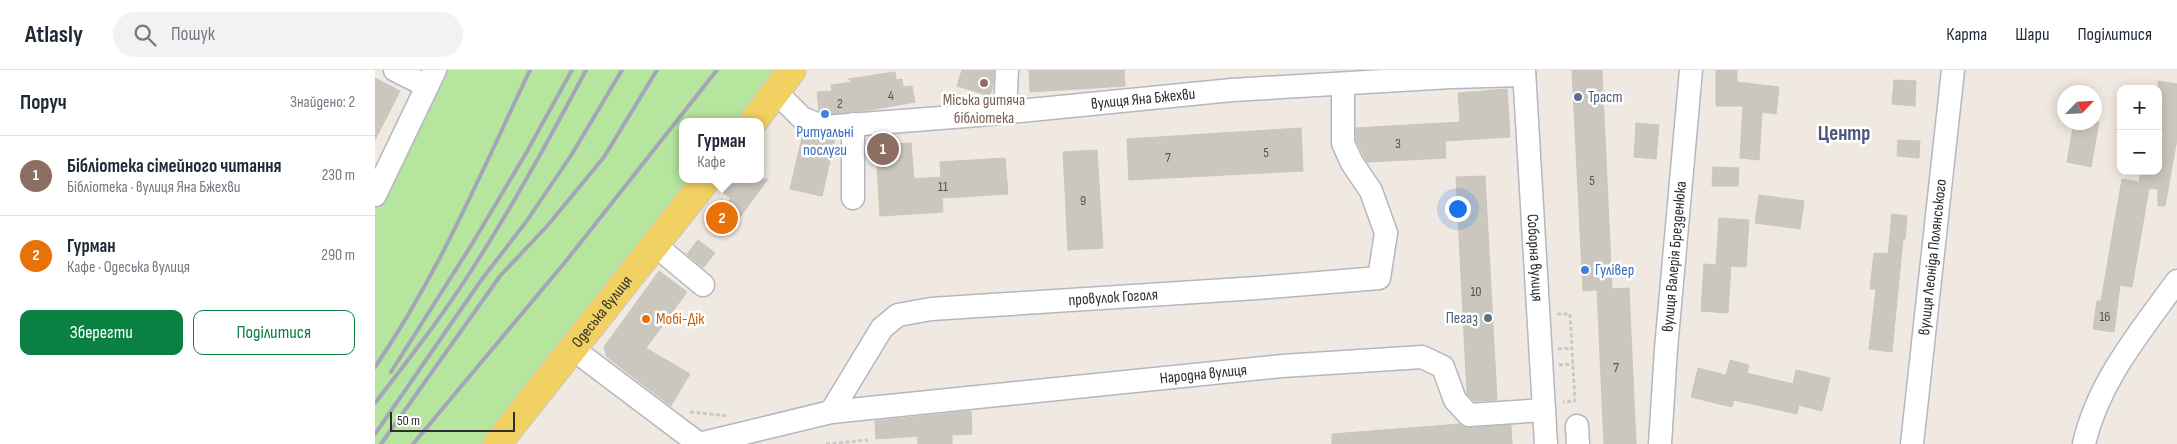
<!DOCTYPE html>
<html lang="uk">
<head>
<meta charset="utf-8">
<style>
  :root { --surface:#fff; --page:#f2f2f3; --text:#1f2937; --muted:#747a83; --line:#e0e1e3; --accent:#0b8043 }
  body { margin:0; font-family:"Sofia Sans Condensed",sans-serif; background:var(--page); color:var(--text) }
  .controls { position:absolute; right:15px; top:15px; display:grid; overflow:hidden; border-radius:10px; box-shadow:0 2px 12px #0003 }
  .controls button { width:45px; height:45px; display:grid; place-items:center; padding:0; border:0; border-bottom:1px solid var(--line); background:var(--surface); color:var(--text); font:25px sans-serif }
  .compass { position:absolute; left:1682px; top:15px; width:45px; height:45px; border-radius:50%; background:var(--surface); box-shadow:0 2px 12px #0003; rotate:65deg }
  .scale { position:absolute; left:15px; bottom:12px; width:125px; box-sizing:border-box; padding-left:5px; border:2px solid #2e2e2e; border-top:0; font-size:14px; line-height:18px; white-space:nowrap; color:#2e2e2e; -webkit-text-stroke:4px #fff; paint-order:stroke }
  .you { position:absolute; left:1082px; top:138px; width:18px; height:18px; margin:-12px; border:4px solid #fff; border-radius:50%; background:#1a73e8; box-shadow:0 0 0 8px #1a73e833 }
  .badge { display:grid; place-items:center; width:32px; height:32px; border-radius:50%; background:var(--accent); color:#fff; font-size:16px; font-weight:700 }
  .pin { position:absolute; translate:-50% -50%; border:2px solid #fff; box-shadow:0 1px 5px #0006 }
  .popup { position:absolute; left:304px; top:48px; width:85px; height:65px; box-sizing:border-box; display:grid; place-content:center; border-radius:10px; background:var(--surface); filter:drop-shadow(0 1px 4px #0005); font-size:16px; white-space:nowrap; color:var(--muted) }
  .popup b { font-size:19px; color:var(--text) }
  .popup::after { content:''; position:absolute; left:50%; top:100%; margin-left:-10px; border:10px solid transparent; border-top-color:var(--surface) }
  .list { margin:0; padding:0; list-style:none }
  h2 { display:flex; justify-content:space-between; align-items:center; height:65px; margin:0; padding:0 20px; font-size:21px }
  h2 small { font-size:16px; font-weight:400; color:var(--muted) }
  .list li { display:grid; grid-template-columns:32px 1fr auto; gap:15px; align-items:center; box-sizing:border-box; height:80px; padding:0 20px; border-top:1px solid var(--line) }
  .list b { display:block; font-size:19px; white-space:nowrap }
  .list p { margin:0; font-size:16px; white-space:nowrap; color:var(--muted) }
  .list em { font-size:16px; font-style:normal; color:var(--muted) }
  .actions { display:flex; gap:10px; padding:15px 20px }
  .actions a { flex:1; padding:11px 0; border:1px solid var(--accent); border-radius:10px; text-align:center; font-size:18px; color:var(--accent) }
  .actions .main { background:var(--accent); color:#fff }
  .icon { flex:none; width:28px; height:28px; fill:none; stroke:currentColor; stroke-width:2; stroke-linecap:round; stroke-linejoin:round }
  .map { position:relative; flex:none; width:1802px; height:374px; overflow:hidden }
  header { display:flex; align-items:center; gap:30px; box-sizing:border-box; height:70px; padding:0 25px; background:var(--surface); border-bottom:1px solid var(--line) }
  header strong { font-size:24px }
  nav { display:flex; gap:28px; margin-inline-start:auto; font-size:18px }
  .search { width:350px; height:45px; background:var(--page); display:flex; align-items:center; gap:12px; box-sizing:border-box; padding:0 18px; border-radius:28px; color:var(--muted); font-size:19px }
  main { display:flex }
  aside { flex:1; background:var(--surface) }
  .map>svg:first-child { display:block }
  .green { fill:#b6e59e }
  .building { fill:#cbc7bf; stroke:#cbc5ba }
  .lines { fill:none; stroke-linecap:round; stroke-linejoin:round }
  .minor-casing { stroke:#b4b7c1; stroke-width:25 }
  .major-casing { stroke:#c9c9c9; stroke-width:30 }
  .path { stroke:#c9c9c9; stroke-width:3; stroke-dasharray:4 2.5; stroke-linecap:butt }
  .minor { stroke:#fff; stroke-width:22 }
  .major { stroke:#f2d163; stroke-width:28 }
  .rail { stroke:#a3a6b8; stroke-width:4 }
  .education-dot { fill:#8d6e63; stroke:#fff; stroke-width:2 }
  .service-dot { fill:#5c6f8a; stroke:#fff; stroke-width:2 }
  .shop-dot { fill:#3f7fe0; stroke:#fff; stroke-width:2 }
  .food-dot { fill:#e8710a; stroke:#fff; stroke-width:2 }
  .labels { text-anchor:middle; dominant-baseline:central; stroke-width:5; stroke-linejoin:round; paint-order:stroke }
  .number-label { font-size:14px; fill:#555452 }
  .service-label { font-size:16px; fill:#4e5e75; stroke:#fff; text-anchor:start }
  .street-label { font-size:16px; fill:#2e2e2e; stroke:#fff }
  .education-label { font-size:16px; fill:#785e54; stroke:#fff }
  .shop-label { font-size:16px; fill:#366cbe; stroke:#fff }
  .food-label { font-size:16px; fill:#c56008; stroke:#fff; text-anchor:start }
  .district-label { font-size:21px; font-weight:bold; fill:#4d5680; stroke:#fff }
</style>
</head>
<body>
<header>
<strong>Atlasly</strong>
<div class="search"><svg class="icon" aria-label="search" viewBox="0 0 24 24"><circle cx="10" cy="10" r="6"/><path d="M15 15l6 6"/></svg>Пошук</div>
<nav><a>Карта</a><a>Шари</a><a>Поділитися</a></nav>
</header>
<main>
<aside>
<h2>Поруч<small>Знайдено: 2</small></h2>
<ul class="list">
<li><span class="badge" style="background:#8d6e63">1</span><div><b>Бібліотека сімейного читання</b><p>Бібліотека · вулиця Яна Бжехви</p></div><em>230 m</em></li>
<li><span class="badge" style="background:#e8710a">2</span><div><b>Гурман</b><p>Кафе · Одеська вулиця</p></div><em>290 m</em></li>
</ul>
<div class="actions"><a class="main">Зберегти</a><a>Поділитися</a></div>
</aside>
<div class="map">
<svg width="1802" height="374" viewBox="0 0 1802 374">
  <rect width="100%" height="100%" fill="#efe9e1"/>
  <!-- green -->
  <path class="green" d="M 60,0 L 417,0 L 378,52 L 308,52 L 308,109 L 332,109 L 122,374 L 0,374 L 0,125 Z"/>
  <!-- building -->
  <path class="building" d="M 587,0 L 619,0 L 618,15 L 615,26 L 582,16 Z
    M 654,0 L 749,0 L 750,16 L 655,22 Z
    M 1197,0 L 1227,0 L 1237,219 L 1254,218 L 1261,374 L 1229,374 L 1222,220 L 1208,221 Z
    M 1341,0 L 1362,0 L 1362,12 L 1404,17 L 1401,44 L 1387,42 L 1384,90 L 1365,88 L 1368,36 L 1341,36 Z
    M 520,2 L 521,10 L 527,9 L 528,17 L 537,16 L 540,32 L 488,41 L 451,44 L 444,41 L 442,22 L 457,21 L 456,15 L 478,12 L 473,9 Z
    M 0,8 L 25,21 L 0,70 Z
    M 1519,10 L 1541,11 L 1540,36 L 1517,34 Z
    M 1783,11 L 1802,14 L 1802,69 L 1790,136 L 1783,136 L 1783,119 L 1774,118 L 1757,217 L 1745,215 L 1739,262 L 1718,259 L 1722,231 L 1726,231 L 1747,109 L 1764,112 L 1766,101 L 1783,101 Z
    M 1132,19 L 1135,67 L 1070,71 L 1071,88 L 992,92 L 981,70 L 981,58 L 1085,52 L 1083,23 Z
    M 1699,52 L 1724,52 L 1716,97 L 1692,92 Z
    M 1261,53 L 1284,55 L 1281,89 L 1259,87 Z
    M 926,58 L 928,101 L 754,110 L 752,69 Z
    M 428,63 L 444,69 L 460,69 L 447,126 L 415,119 Z
    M 1523,70 L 1545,71 L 1544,88 L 1522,86 Z
    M 536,73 L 539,109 L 566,107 L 565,92 L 630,88 L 633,124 L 567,128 L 568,142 L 505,146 L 501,75 Z
    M 722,80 L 728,178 L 693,180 L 688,82 Z
    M 1338,97 L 1364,98 L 1363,116 L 1337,116 Z
    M 1110,106 L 1122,330 L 1099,331 L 1092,324 L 1081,107 Z
    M 358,109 L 393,109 L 354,162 L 339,150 L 356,128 L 348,123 Z
    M 1384,125 L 1429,131 L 1425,159 L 1380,153 Z
    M 1517,144 L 1532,146 L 1530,169 L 1528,169 L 1517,282 L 1494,279 L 1501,219 L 1495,219 L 1499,183 L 1513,184 Z
    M 1344,148 L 1374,150 L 1371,197 L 1356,196 L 1353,243 L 1326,241 L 1329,194 L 1341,195 Z
    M 323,170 L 340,183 L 328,198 L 312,184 Z
    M 284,201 L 312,222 L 271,278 L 315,304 L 296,336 L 232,287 L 229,277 Z
    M 1355,290 L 1374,295 L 1372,303 L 1418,314 L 1421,300 L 1455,308 L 1447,341 L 1424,335 L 1422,344 L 1359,330 L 1357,337 L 1316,327 L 1323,298 L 1351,305 Z
    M 596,341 L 597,364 L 577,365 L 577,374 L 543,374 L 542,366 L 501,369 L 500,351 Z
    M 1085,354 L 1095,358 L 1136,355 L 1137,374 L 957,374 L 957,364 Z"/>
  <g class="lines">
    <defs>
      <g id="minor">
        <path d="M 20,0 L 52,16"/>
        <path id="s1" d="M 1149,0 L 1171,374"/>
        <path id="s2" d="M 401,22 L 427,48 L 449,57 L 604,45 L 857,20 L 1076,7 L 1149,5"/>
        <path d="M 630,41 L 632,0"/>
        <path d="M 478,54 L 478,128"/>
        <path d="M 0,125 L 60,0"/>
        <path d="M 280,175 L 328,215"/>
        <path d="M 198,279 L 324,374"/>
        <path id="s3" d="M 456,342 L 507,258 L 523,245 L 556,239 L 882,218 L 1004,208 L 1011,163 L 996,121 L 977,93 L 968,73 L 968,14"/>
        <path d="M 1202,356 L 1203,374"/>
        <path id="s4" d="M 324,374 L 456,342 L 907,296 L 1047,287 L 1068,297 L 1080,330 L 1094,345 L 1169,340"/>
        <path id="s5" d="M 1285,374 L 1291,279 L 1316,0"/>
        <path id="s6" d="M 1537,374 L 1578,0"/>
        <path d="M 1709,374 C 1723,312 1765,262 1802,211"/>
      </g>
      <g id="major">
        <path d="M 378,52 L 417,0"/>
        <path id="s7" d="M 122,374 L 332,109"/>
      </g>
    </defs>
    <!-- minor casing -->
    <use href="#minor" class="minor-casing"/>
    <!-- major casing -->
    <use href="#major" class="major-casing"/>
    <!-- path -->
    <path class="path" d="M 1182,244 L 1195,244 L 1200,331 L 1188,332
      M 1183,279 L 1197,278
      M 1184,295 L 1198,294
      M 315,342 L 354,346
      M 451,374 L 493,370"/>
    <!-- minor -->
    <use href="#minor" class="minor"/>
    <!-- major -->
    <use href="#major" class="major"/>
    <!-- rail -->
    <path class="rail" d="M 0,297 C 63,205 107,101 155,0
      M 16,302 L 97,174 L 150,85 L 197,0
      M 0,333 C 33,290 67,247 96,201 C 138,136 175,68 211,0
      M 0,364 L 107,209 L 151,152 L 197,84 L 247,0
      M 6,374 L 125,206 L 173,155 L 229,87 L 282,0
      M 38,374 L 191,191 L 342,0"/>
  </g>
  <!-- markers -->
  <circle class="education-dot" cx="609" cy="13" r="5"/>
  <g class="service-dot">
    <circle cx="1203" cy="27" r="5"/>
    <circle cx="1113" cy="248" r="5"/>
  </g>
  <g class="shop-dot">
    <circle cx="450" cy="44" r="5"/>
    <circle cx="1210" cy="200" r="5"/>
  </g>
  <circle class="food-dot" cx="271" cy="249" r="5"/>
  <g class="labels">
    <!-- number labels -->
    <g class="number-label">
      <text x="516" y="25">4</text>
      <text x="465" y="33">2</text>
      <text x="1023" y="73">3</text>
      <text x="891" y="82">5</text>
      <text x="793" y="87">7</text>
      <text x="1217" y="110">5</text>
      <text x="568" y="116">11</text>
      <text x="708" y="130">9</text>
      <text x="1101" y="221">10</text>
      <text x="1730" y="246">16</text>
      <text x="1241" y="297">7</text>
    </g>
    <!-- service labels -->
    <g class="service-label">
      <text x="1213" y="27">Траст</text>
      <text x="1103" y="248" text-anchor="end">Пегаз</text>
    </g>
    <!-- street labels -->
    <g class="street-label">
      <text stroke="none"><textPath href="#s2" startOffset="381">вулиця Яна Бжехви</textPath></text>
      <text stroke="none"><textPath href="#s1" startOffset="188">Соборна вулиця</textPath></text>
      <text stroke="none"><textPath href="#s5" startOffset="188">вулиця Валерія Брезденюка</textPath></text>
      <text stroke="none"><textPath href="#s6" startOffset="188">вулиця Леоніда Полянського</textPath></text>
      <text stroke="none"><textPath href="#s3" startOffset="335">провулок Гоголя</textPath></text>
      <text stroke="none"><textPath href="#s7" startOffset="169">Одеська вулиця</textPath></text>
      <text stroke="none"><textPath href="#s4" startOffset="510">Народна вулиця</textPath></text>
    </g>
    <!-- education labels -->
    <g class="education-label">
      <text x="609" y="30">Міська дитяча<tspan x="609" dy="18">бібліотека</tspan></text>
    </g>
    <!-- shop labels -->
    <g class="shop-label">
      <text x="450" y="62">Ритуальні<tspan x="450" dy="18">послуги</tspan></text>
      <text x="1220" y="200" text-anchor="start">Гулівер</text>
    </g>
    <!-- food labels -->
    <g class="food-label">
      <text x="281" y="249">Мобі-Дік</text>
    </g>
    <!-- district labels -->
    <g class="district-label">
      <text x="1469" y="63">Центр</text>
    </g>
  </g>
</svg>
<div class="controls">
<button>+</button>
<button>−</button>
</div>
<svg class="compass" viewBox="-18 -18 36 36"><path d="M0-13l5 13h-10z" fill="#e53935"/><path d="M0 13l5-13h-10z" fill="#747a83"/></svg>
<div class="scale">50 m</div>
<div class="you"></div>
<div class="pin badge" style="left:508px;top:79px;background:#8d6e63">1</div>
<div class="pin badge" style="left:347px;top:148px;background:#e8710a">2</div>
<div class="popup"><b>Гурман</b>Кафе</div>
</div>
</main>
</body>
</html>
